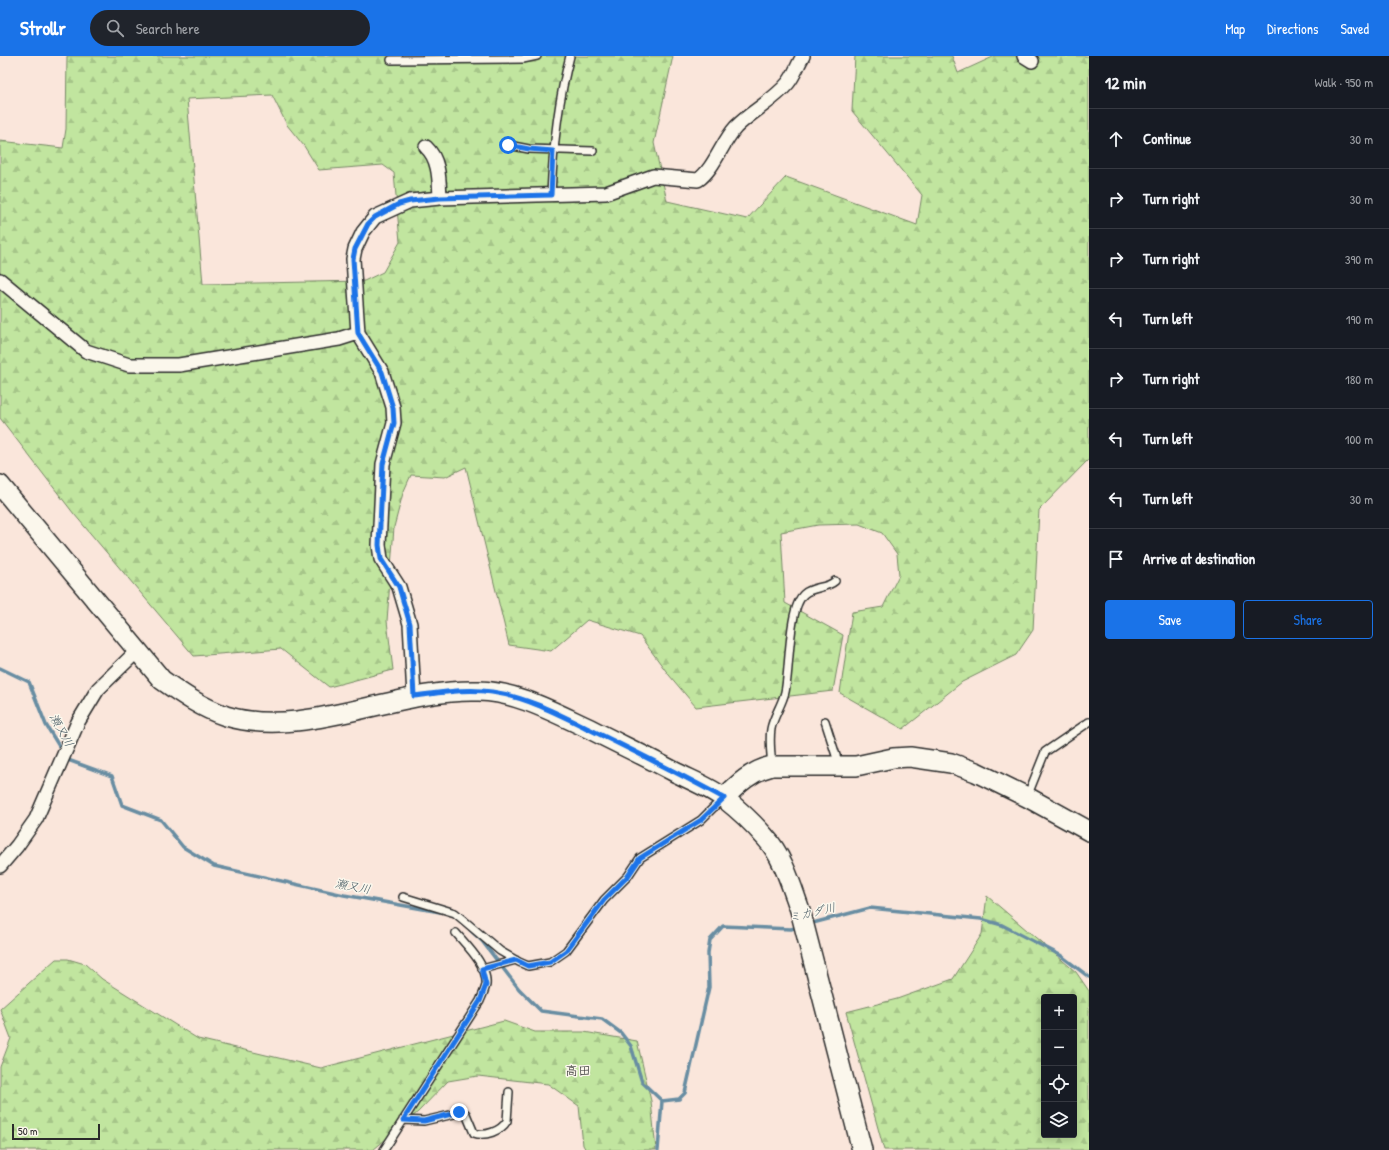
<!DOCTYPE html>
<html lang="en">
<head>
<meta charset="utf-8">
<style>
  :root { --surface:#171b24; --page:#20242c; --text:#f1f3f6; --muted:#9ea1a6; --line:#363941; --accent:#1a73e8 }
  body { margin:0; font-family:"Patrick Hand","Klee One",sans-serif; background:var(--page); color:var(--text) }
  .controls { position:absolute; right:12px; bottom:12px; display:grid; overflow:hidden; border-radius:4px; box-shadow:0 2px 10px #0003 }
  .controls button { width:36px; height:36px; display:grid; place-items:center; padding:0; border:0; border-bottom:1px solid var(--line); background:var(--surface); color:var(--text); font:20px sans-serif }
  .scale { position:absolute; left:12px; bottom:10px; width:88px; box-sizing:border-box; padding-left:4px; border:2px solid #2b2b2b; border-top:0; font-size:11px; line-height:14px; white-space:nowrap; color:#2b2b2b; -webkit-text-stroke:3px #fbf7ec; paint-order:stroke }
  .stop { position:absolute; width:12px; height:12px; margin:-9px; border:3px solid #1a73e8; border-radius:50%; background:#fff }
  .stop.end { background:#1a73e8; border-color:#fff; box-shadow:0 1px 4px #0008 }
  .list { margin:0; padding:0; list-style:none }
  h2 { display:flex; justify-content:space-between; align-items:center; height:52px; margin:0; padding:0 16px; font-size:17px }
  h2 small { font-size:13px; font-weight:400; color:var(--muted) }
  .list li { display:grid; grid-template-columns:26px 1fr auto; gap:12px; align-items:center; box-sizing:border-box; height:60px; padding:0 16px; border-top:1px solid var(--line) }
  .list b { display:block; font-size:15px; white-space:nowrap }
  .list em { font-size:13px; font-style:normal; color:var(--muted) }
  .actions { display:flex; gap:8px; padding:12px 16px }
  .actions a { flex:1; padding:9px 0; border:1px solid var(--accent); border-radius:4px; text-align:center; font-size:14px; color:var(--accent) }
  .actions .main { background:var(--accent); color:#fff }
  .icon { flex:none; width:22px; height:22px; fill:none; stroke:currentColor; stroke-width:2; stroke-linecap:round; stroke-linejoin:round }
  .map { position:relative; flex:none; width:1089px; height:1094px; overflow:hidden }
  header { display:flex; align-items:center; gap:24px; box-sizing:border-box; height:56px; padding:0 20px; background:var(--accent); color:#fff }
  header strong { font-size:19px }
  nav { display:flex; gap:22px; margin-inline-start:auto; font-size:14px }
  .search { width:280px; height:36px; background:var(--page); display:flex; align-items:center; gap:10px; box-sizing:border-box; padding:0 14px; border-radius:22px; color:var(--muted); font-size:15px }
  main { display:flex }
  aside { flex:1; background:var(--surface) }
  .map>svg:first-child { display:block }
  .forest { fill:url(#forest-firs); stroke:#768865; fill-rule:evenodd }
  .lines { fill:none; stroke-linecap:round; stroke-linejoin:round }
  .stream { stroke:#678da2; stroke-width:3.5 }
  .lane-casing { stroke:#2b2b2b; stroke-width:10 }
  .street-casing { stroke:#2b2b2b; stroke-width:16 }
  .secondary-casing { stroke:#2b2b2b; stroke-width:22 }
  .lane { stroke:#fbf7ec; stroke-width:7 }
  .street { stroke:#fbf7ec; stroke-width:13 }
  .secondary { stroke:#fbf7ec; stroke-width:19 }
  .route { stroke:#1a73e8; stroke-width:5 }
  .labels { text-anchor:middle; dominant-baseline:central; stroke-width:3; stroke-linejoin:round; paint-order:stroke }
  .water-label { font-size:12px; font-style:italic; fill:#495c66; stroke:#fbf7ec }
  .quarter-label { font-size:13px; fill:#2b2b2b; stroke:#fbf7ec }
</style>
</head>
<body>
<header>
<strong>Strollr</strong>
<div class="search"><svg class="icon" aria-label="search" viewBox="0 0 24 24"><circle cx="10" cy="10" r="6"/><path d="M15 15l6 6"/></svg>Search here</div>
<nav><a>Map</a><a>Directions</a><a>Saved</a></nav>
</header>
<main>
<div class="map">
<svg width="1089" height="1094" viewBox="0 0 1089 1094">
  <defs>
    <pattern id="forest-firs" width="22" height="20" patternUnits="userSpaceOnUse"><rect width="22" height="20" fill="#c1e59f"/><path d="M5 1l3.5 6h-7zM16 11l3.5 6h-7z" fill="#a6c589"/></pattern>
  </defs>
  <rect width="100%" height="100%" fill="#fae6db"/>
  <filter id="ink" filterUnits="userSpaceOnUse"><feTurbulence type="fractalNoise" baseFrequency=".025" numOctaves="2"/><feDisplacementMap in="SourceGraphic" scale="8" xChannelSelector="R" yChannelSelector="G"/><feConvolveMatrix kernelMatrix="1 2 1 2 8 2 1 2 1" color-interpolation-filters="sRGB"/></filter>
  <g filter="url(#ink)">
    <!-- forest -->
    <path class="forest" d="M 67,0 L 673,0 L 654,87 L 667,145 L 747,163 L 786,121 L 917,169 L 922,139 L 852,55 L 855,0 L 952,0 L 958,17 L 995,0 L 1089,0 L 1089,403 L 1039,454 L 1033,574 L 1016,599 L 962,626 L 903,673 L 840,637 L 852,556 L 883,551 L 899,519 L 897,498 L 882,477 L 859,468 L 818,469 L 781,476 L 785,547 L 843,579 L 833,635 L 696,651 L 669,619 L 640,580 L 587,564 L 551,595 L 509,589 L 466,411 L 445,421 L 411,419 L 403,437 L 394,471 L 387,565 L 393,614 L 329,631 L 281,593 L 194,600 L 74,458 L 0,362 L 0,85 L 63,92 L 66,73 ZM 272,39 L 287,69 L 304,90 L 319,114 L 383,109 L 394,117 L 400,186 L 383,216 L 364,225 L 203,228 L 187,43 Z
      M 987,840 L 1076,916 L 1089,935 L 1089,1094 L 884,1094 L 846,956 L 897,943 L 953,923 L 982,878 ZM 1044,941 L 1074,941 L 1074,1079 L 1044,1079 Z
      M 56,903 L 68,903 L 85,908 L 102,923 L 198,983 L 321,1012 L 504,965 L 535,976 L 584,976 L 637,985 L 651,1045 L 656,1094 L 586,1094 L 583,1089 L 579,1050 L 548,1028 L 478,1020 L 448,1025 L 418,1056 L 373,1094 L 0,1094 L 0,1011 L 11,982 L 0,953 Z"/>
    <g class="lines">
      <!-- stream -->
      <path class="stream" d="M 0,612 L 29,626 L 46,669 L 62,695
        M 66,700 L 68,704 L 112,720 L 122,749 L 161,764 L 183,791 L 214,810 L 344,839 L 440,856
        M 809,868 L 870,852 L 981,863 L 1002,869 L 1060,899 L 1089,921
        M 470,874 L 482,885 L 519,933 L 541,955 L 602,963 L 621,977 L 631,990 L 642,1026 L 662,1045
        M 662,1045 L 679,1043 L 685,1037 L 709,931 L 708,897 L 710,884 L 723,870 L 791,873 L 798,871
        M 658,1094 L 662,1045"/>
      <defs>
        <path id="lane" d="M 391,4 L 523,3 L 537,0
          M 508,89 L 529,93 L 593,95
          M 551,139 C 553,92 558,45 570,0
          M 825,665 L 839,709
          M 772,710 C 771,698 769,685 771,673 C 773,661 782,649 785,636 C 790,614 788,552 804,538 C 813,530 826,533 835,525
          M 1027,741 L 1045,696 L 1089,666
          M 403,841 L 455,857 L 500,895 L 519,906 L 528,910 L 550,906 L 566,895 L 604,844 L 628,820 L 640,802 L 701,764 L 723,742
          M 482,913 L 516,904
          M 403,1064 L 424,1065 L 463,1056 L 466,1058 L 474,1077 C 485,1081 501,1075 507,1065 L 509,1036
          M 384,1094 L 480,945 C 482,940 485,934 486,929 C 488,910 468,891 456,877"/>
        <path id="street" d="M 1024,0 L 1032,5
          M 426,91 C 440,104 439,125 440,142
          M 0,224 L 86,295 L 129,309 L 179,309 L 339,283 L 358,277
          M 414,640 L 410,568 L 399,531 L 381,503 L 379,489 L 383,408 L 394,367 L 393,351 L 382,316 L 358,277 L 353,203 L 355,193 L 363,176 L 375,161 L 410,145 L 440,142 L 606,137 L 653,120 L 698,124 C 714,113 722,86 736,71 C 752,55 773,45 788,27 C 794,20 798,8 803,0
          M 0,810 L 17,790 L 36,763 L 78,666 L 98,633 L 137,595"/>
        <path id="secondary" d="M 0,429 L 162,624 C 182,638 202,652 226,660 C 305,684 397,632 479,635 C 518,636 555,657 590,673 C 617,687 645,700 673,715 C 690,724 710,731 725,743 C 739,754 753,767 765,781 C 783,800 791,829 800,854 L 862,1094
          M 724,742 C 738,728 751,715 772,710 L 856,710 L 893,702 L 910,701 L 951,707 L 976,716 L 1027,741 L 1089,775"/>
      </defs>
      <!-- lane casing -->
      <use href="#lane" class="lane-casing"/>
      <!-- street casing -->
      <use href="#street" class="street-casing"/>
      <!-- secondary casing -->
      <use href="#secondary" class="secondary-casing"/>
      <!-- lane -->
      <use href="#lane" class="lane"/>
      <!-- street -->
      <use href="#street" class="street"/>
      <!-- secondary -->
      <use href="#secondary" class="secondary"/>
    </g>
  </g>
  <g class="lines" filter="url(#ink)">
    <!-- route -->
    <path class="route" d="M 459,1056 L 424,1065 L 403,1064 L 480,945 L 486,929 L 482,913 L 516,904 L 528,910 L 550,906 L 566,895 L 604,844 L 628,820 L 640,802 L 701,764 L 724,742 C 680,718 636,696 591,674 C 560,659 527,641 492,636 C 466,632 440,637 414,640 L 410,568 L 399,531 L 381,503 L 379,489 L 383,408 L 394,367 L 393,352 L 382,316 L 358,277 L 353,203 L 355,193 L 368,168 L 375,161 L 399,148 L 410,145 L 440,142 L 551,139 L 553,95 L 529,93 L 508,89"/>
  </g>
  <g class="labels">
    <!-- water labels -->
    <g class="water-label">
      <text transform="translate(62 674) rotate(61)">瀬又川</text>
      <text transform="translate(353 830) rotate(11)">瀬又川</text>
      <text transform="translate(812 856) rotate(-13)">ミカダ川</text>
    </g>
    <!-- quarter labels -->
    <g class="quarter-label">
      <text x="578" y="1014">高田</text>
    </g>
  </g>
</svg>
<div class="controls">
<button>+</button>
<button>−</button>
<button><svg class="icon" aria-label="locate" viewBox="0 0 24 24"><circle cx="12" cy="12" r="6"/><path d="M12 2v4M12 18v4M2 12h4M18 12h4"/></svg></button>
<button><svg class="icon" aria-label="layers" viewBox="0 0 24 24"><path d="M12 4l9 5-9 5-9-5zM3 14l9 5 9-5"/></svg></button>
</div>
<div class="scale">50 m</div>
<div class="stop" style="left:508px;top:89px"></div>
<div class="stop end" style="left:459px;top:1056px"></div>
</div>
<aside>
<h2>12 min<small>Walk · 950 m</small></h2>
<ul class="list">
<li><svg class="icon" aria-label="ahead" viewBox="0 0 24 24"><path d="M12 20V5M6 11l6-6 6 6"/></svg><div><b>Continue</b></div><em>30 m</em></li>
<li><svg class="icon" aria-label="right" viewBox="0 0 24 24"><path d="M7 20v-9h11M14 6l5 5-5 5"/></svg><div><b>Turn right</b></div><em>30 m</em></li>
<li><svg class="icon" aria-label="right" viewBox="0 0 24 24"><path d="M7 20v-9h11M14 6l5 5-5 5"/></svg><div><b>Turn right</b></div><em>390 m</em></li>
<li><svg class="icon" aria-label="left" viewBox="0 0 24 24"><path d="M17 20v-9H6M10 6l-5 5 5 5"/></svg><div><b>Turn left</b></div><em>190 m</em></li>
<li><svg class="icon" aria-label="right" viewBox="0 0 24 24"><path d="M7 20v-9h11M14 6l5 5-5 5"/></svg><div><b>Turn right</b></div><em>180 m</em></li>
<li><svg class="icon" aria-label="left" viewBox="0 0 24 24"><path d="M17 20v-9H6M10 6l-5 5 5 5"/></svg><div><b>Turn left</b></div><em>100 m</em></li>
<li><svg class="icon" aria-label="left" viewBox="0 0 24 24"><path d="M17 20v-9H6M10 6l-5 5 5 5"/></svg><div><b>Turn left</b></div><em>30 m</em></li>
<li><svg class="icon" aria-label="arrive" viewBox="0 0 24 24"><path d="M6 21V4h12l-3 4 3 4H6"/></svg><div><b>Arrive at destination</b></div></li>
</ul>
<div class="actions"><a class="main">Save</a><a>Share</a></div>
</aside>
</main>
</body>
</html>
